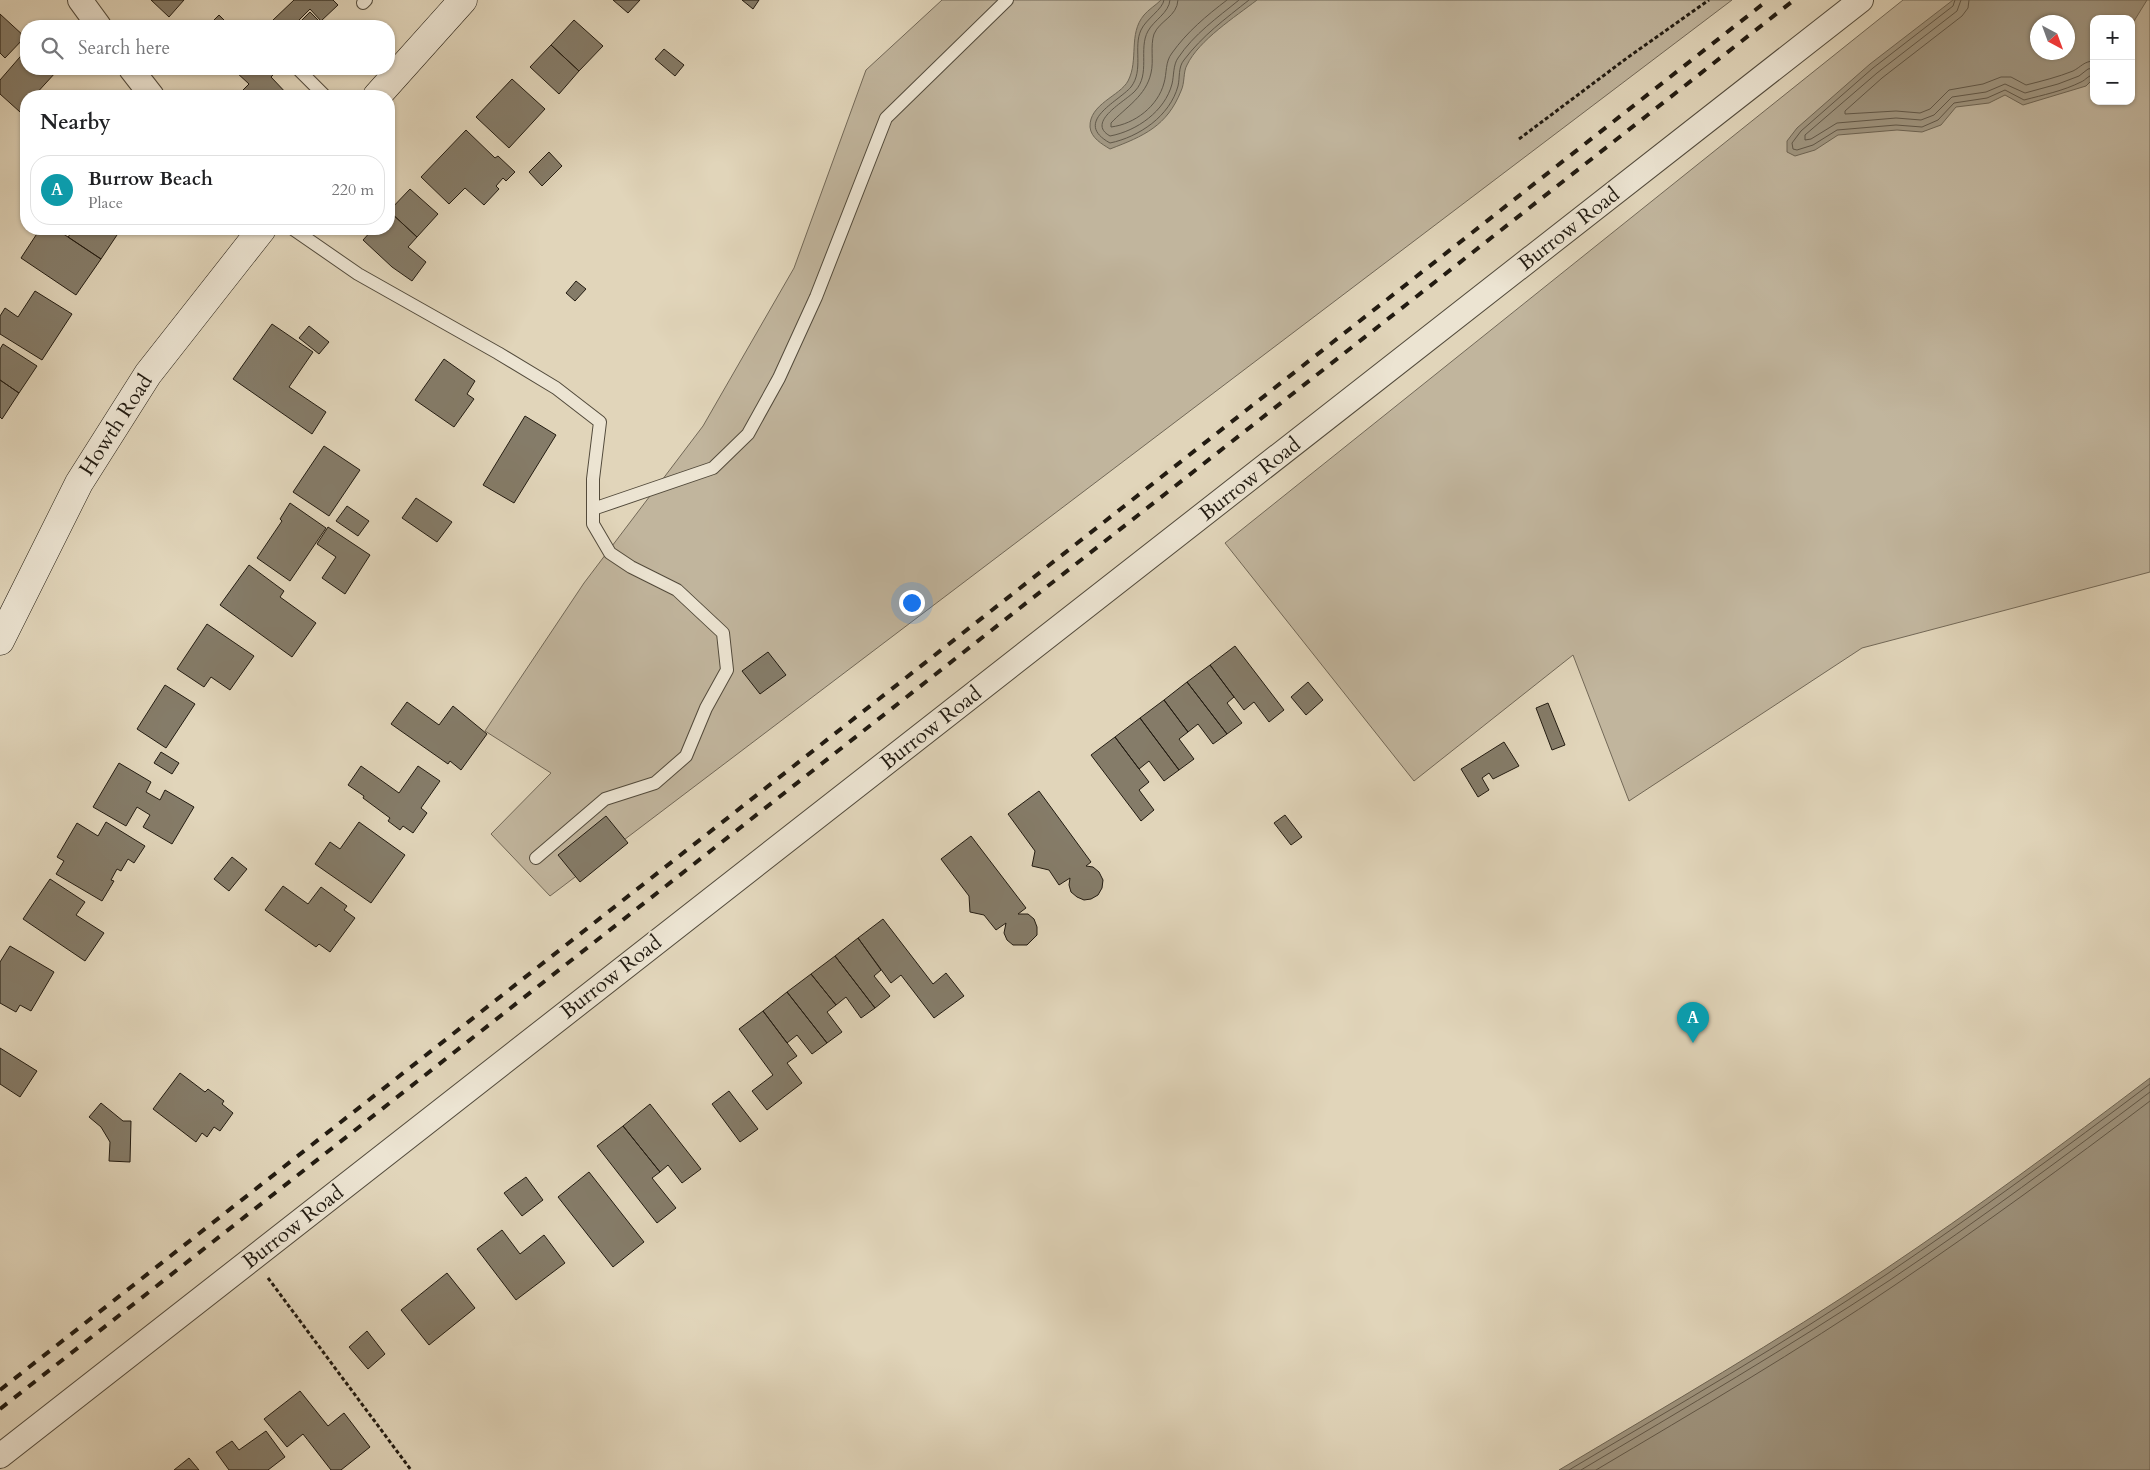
<!DOCTYPE html>
<html lang="en">
<head>
<meta charset="utf-8">
<style>
  :root { --surface:#fff; --page:#f6f6f6; --text:#202124; --muted:#757577; --line:#e0e0e0; --accent:#8f2418 }
  body { margin:0; font-family:Cardo,serif; background:var(--page); color:var(--text) }
  .controls { position:absolute; right:15px; top:15px; display:grid; overflow:hidden; border-radius:10px; box-shadow:0 1px 4px #0004 }
  .controls button { width:45px; height:45px; display:grid; place-items:center; padding:0; border:0; border-bottom:1px solid var(--line); background:var(--surface); color:var(--text); font:25px sans-serif }
  .compass { position:absolute; left:2030px; top:15px; width:45px; height:45px; border-radius:50%; background:var(--surface); box-shadow:0 1px 4px #0004; rotate:139deg }
  .you { position:absolute; left:911px; top:602px; width:18px; height:18px; margin:-12px; border:4px solid #fff; border-radius:50%; background:#1a73e8; box-shadow:0 0 0 8px #1a73e833 }
  .badge { display:grid; place-items:center; width:32px; height:32px; border-radius:50%; background:var(--accent); color:#fff; font-size:16px; font-weight:700 }
  .pin { position:absolute; translate:-50% -41px; filter:drop-shadow(0 1px 2px #0008) }
  .pin::after { content:''; position:absolute; top:26px; width:18px; height:15px; background:inherit; clip-path:polygon(0 0,100% 0,50% 100%) }
  .list { margin:0; padding:0; list-style:none }
  h2 { display:flex; justify-content:space-between; align-items:center; height:65px; margin:0; padding:0 20px; font-size:21px }
  h2 small { font-size:16px; font-weight:400; color:var(--muted) }
  .list li { display:grid; grid-template-columns:32px 1fr auto; gap:15px; align-items:center; box-sizing:border-box; height:70px; margin:0 10px 10px; padding:0 10px; border:1px solid var(--line); border-radius:20px }
  .list b { display:block; font-size:19px; white-space:nowrap }
  .list p { margin:0; font-size:16px; white-space:nowrap; color:var(--muted) }
  .list em { font-size:16px; font-style:normal; color:var(--muted) }
  .icon { flex:none; width:28px; height:28px; fill:none; stroke:currentColor; stroke-width:2; stroke-linecap:round; stroke-linejoin:round }
  .map { position:relative; flex:none; width:2150px; height:1470px; overflow:hidden }
  .search { position:absolute; background:var(--surface); box-shadow:0 1px 4px #0004; left:20px; top:20px; width:375px; height:55px; display:flex; align-items:center; gap:12px; box-sizing:border-box; padding:0 18px; border-radius:20px; color:var(--muted); font-size:19px }
  .panel { position:absolute; background:var(--surface); box-shadow:0 1px 4px #0004; left:20px; top:90px; width:375px; height:145px; border-radius:20px }
  .map>svg:first-child { display:block }
  .green { fill:#c1b59d; stroke:#726857; fill-rule:evenodd }
  .water { fill:#a09681; stroke:#6e6554; fill-rule:evenodd }
  .lines { fill:none; stroke-linecap:round; stroke-linejoin:round }
  .shore { stroke:#615849; stroke-width:1 }
  .building { fill:#857c69; stroke:#221b11 }
  .service-casing { stroke:#524a3b; stroke-width:14 }
  .minor-casing { stroke:#524a3b; stroke-width:26 }
  .secondary-casing { stroke:#221b11; stroke-width:29 }
  .path { stroke:#221b11; stroke-width:3; stroke-dasharray:4 2.5; stroke-linecap:butt }
  .service { stroke:#ece4d2; stroke-width:12 }
  .minor { stroke:#ece4d2; stroke-width:24 }
  .secondary { stroke:#ece4d2; stroke-width:28 }
  .rail { stroke:#221b11; stroke-width:4; stroke-dasharray:9 9; stroke-linecap:butt }
  .labels { text-anchor:middle; dominant-baseline:central; stroke-width:4; stroke-linejoin:round; paint-order:stroke }
  .street-label { font-size:21px; fill:#221b11; stroke:#ece4d2 }
</style>
</head>
<body>
<div class="map">
<svg width="2150" height="1470" viewBox="0 0 2150 1470">
  <rect width="100%" height="100%" fill="#e1d5ba"/>
  <filter id="stains"><feTurbulence type="fractalNoise" baseFrequency=".004" numOctaves="4"/><feColorMatrix values="0 0 0 0 .2 0 0 0 0 .09 0 0 0 0 .02 0 0 0 .5 -.17"/></filter>
  <radialGradient id="worn" r=".72"><stop offset=".6" stop-color="#630" stop-opacity="0"/><stop offset="1" stop-color="#630" stop-opacity=".3"/></radialGradient>
  <!-- green -->
  <path class="green" d="M 942,0 L 1732,0 L 550,896 L 491,834 L 551,773 L 485,731 L 584,583 L 703,426 L 794,268 L 866,70 Z
    M 1903,0 L 2150,0 L 2150,572 L 1862,648 L 1629,801 L 1573,655 L 1414,781 L 1225,543 ZM 2094,19 L 2131,19 L 2131,101 L 2094,101 ZM 2038,22 L 2068,22 L 2068,52 L 2038,52 Z"/>
  <!-- water -->
  <path class="water" d="M 1161,0 L 1257,0 C 1235,17 1199,40 1187,65 C 1183,72 1185,83 1181,91 C 1167,126 1144,136 1110,149 C 1102,144 1091,138 1090,127 C 1089,104 1120,96 1128,81 C 1139,60 1128,34 1144,15 C 1148,10 1156,5 1161,0 Z
    M 1953,0 L 2147,0 L 2131,26 L 2131,19 L 2094,19 L 2094,78 L 2086,86 L 2023,105 L 2005,95 L 1989,103 L 1956,107 L 1941,125 L 1922,132 L 1897,130 L 1838,135 L 1815,150 L 1795,156 L 1787,152 L 1787,141 L 1797,128 L 1870,64 ZM 2068,22 L 2068,52 L 2038,52 L 2038,22 Z
    M 2150,1078 L 2150,1470 L 1559,1470 C 1668,1405 1778,1341 1884,1270 C 1975,1209 2063,1144 2150,1078 Z"/>
  <g class="lines">
    <!-- shore -->
    <path class="shore" d="M 1164,0 C 1163,9 1146,19 1141,30 C 1133,47 1144,70 1131,87 C 1118,102 1072,122 1110,143 C 1139,137 1170,116 1178,86 C 1180,78 1178,67 1184,60 C 1202,36 1225,19 1249,0
      M 1170,0 C 1169,13 1154,20 1148,31 C 1138,49 1151,74 1135,91 C 1126,101 1085,122 1110,136 C 1137,131 1165,111 1172,84 C 1174,76 1173,65 1178,58 C 1194,34 1217,18 1239,0
      M 1178,0 C 1177,17 1160,20 1154,34 C 1150,46 1154,61 1151,73 C 1146,96 1126,107 1111,123 L 1111,127 C 1135,124 1158,106 1164,83 C 1167,73 1165,62 1172,53 C 1187,32 1206,16 1227,0
      M 1955,0 L 1953,6 L 1873,68 L 1801,131 L 1792,143 L 1793,149 L 1797,150 L 1813,145 L 1837,130 L 1896,125 L 1922,127 L 1938,120 L 1954,103 L 1987,98 L 2005,90 L 2024,100 C 2043,95 2063,91 2081,82 C 2086,80 2088,75 2094,75
      M 1961,0 L 1957,11 L 1877,73 L 1805,135 L 1805,140 L 1811,139 L 1837,123 L 1896,118 L 1921,120 L 1934,115 L 1952,97 L 1986,92 L 2005,84 L 2025,93 L 2058,84 L 2079,76 L 2088,69 L 2094,68
      M 1969,0 L 1968,8 L 1962,16 L 1882,78 L 1845,111 L 1845,114 L 1896,111 L 1920,113 L 1930,109 L 1949,90 L 1983,84 L 2001,77 L 2011,77 L 2026,85 C 2042,81 2058,77 2073,71 C 2081,67 2084,61 2094,61
      M 1569,1470 C 1676,1406 1784,1344 1887,1274 C 1977,1213 2064,1149 2150,1084
      M 1581,1470 C 1685,1408 1789,1347 1890,1280 C 1979,1220 2065,1156 2150,1092
      M 1596,1470 C 1697,1410 1798,1351 1895,1285 C 1982,1226 2067,1164 2150,1101"/>
  </g>
  <!-- building -->
  <path class="building" d="M 151,0 L 184,0 L 169,17 Z
    M 294,0 L 333,0 L 338,5 L 321,21 L 310,9 L 293,26 L 280,26 L 273,20 Z
    M 613,0 L 640,0 L 628,13 Z
    M 742,0 L 759,0 L 753,9 Z
    M 310,12 L 324,26 L 296,26 Z
    M 0,14 L 25,37 L 5,58 L 0,53 Z
    M 219,15 L 230,26 L 208,26 Z
    M 574,20 L 603,46 L 579,71 L 551,45 Z
    M 551,45 L 579,71 L 559,94 L 530,67 Z
    M 664,49 L 684,65 L 675,76 L 655,59 Z
    M 26,50 L 26,69 L 53,69 L 56,72 L 34,96 L 26,96 L 26,105 L 20,112 L 0,94 L 0,80 Z
    M 239,69 L 279,69 L 271,77 L 289,96 L 237,96 L 249,84 L 236,72 Z
    M 512,79 L 545,109 L 509,148 L 476,117 Z
    M 466,130 L 495,158 L 498,156 L 515,172 L 506,181 L 503,178 L 496,186 L 499,189 L 484,205 L 465,188 L 449,204 L 421,177 Z
    M 26,133 L 26,144 L 21,139 Z
    M 549,152 L 562,166 L 542,186 L 529,172 Z
    M 410,189 L 438,214 L 417,237 L 389,211 Z
    M 389,211 L 417,237 L 408,247 L 426,262 L 412,281 L 392,267 L 363,240 L 373,229 L 389,229 Z
    M 40,229 L 56,229 L 101,259 L 76,295 L 21,258 Z
    M 74,229 L 114,229 L 119,232 L 101,259 L 68,237 Z
    M 576,281 L 586,289 L 575,301 L 566,293 Z
    M 35,291 L 72,314 L 42,360 L 0,334 L 0,316 L 5,308 L 18,317 Z
    M 272,324 L 313,352 L 289,387 L 326,412 L 312,434 L 233,379 Z
    M 309,326 L 329,342 L 319,354 L 299,338 Z
    M 3,344 L 37,366 L 19,393 L 0,380 L 0,349 Z
    M 444,359 L 475,381 L 467,394 L 474,399 L 454,427 L 415,400 Z
    M 0,380 L 19,393 L 2,419 L 0,417 Z
    M 525,416 L 556,435 L 514,503 L 483,485 Z
    M 324,446 L 360,470 L 329,516 L 293,492 Z
    M 416,498 L 452,522 L 437,542 L 402,518 Z
    M 290,503 L 326,528 L 290,581 L 257,558 L 282,521 L 280,519 Z
    M 347,506 L 369,521 L 358,536 L 336,521 Z
    M 328,527 L 370,555 L 345,594 L 322,578 L 336,557 L 317,544 Z
    M 249,565 L 284,591 L 280,597 L 316,623 L 292,657 L 220,605 Z
    M 207,624 L 254,656 L 230,690 L 211,677 L 204,687 L 177,669 Z
    M 1235,646 L 1284,710 L 1269,722 L 1254,702 L 1244,710 L 1210,665 Z
    M 768,652 L 786,675 L 760,694 L 742,671 Z
    M 1210,665 L 1234,697 L 1227,703 L 1242,723 L 1227,734 L 1187,682 Z
    M 1187,682 L 1227,734 L 1213,744 L 1198,724 L 1188,732 L 1164,700 Z
    M 1308,682 L 1323,700 L 1306,715 L 1291,697 Z
    M 165,685 L 195,704 L 166,748 L 137,729 Z
    M 1164,700 L 1188,732 L 1179,739 L 1194,759 L 1179,770 L 1140,718 Z
    M 407,702 L 439,725 L 453,706 L 487,734 L 461,770 L 450,761 L 448,764 L 391,724 Z
    M 1548,703 L 1565,745 L 1552,750 L 1536,708 Z
    M 1140,718 L 1179,770 L 1164,781 L 1149,761 L 1139,769 L 1115,737 Z
    M 1115,737 L 1149,782 L 1139,790 L 1154,810 L 1141,821 L 1091,755 Z
    M 1504,742 L 1519,766 L 1493,779 L 1489,773 L 1482,778 L 1489,790 L 1478,797 L 1461,769 Z
    M 161,752 L 179,763 L 172,774 L 154,763 Z
    M 119,763 L 151,782 L 146,792 L 160,800 L 165,790 L 194,807 L 172,844 L 143,827 L 150,815 L 137,807 L 126,826 L 93,807 Z
    M 361,766 L 399,793 L 418,766 L 440,781 L 421,808 L 427,813 L 413,833 L 403,826 L 400,830 L 388,821 L 390,818 L 363,798 L 364,796 L 348,785 Z
    M 1039,791 L 1091,862 L 1086,866 L 1093,867 L 1099,872 L 1103,880 L 1102,888 L 1098,895 L 1091,899 L 1084,900 L 1077,897 L 1071,892 L 1069,885 L 1070,878 L 1059,885 L 1049,870 L 1032,866 L 1035,851 L 1008,814 Z
    M 1285,815 L 1302,837 L 1291,845 L 1274,823 Z
    M 606,816 L 628,843 L 580,882 L 558,855 Z
    M 106,822 L 145,846 L 134,863 L 128,859 L 121,871 L 117,869 L 111,880 L 114,881 L 102,901 L 56,874 L 64,861 L 57,857 L 77,823 L 98,836 Z
    M 359,822 L 405,855 L 371,903 L 315,864 L 330,842 L 340,849 Z
    M 971,836 L 1026,908 L 1018,914 L 1028,914 L 1034,919 L 1037,927 L 1037,935 L 1027,945 L 1013,945 L 1007,940 L 1004,933 L 1006,923 L 996,930 L 984,915 L 970,912 L 969,896 L 941,859 Z
    M 232,857 L 247,869 L 229,891 L 214,879 Z
    M 50,879 L 85,902 L 76,915 L 104,933 L 85,961 L 23,919 Z
    M 283,886 L 308,904 L 321,887 L 347,906 L 344,910 L 355,918 L 330,952 L 319,944 L 316,947 L 265,910 Z
    M 883,919 L 933,984 L 946,973 L 964,996 L 934,1018 L 901,975 L 891,983 L 858,938 Z
    M 858,938 L 881,970 L 874,976 L 890,996 L 875,1008 L 835,956 Z
    M 10,946 L 54,972 L 31,1011 L 20,1005 L 16,1012 L 0,1003 L 0,962 Z
    M 835,956 L 875,1008 L 861,1018 L 846,997 L 836,1005 L 811,974 Z
    M 811,974 L 836,1005 L 827,1012 L 842,1032 L 827,1043 L 787,992 Z
    M 787,992 L 827,1043 L 812,1054 L 797,1035 L 787,1043 L 763,1011 Z
    M 763,1011 L 797,1056 L 787,1063 L 802,1083 L 767,1110 L 752,1091 L 773,1075 L 739,1029 Z
    M 0,1048 L 37,1071 L 20,1097 L 0,1084 Z
    M 180,1073 L 205,1092 L 208,1089 L 224,1101 L 222,1104 L 233,1113 L 220,1131 L 214,1127 L 207,1137 L 202,1133 L 196,1142 L 153,1109 Z
    M 729,1091 L 758,1129 L 740,1142 L 712,1104 Z
    M 101,1103 L 123,1121 L 131,1121 L 130,1162 L 109,1161 L 110,1142 L 101,1127 L 89,1117 Z
    M 650,1104 L 701,1169 L 682,1183 L 668,1165 L 660,1172 L 623,1126 Z
    M 623,1126 L 660,1172 L 652,1178 L 676,1208 L 657,1223 L 597,1146 Z
    M 589,1172 L 644,1242 L 613,1267 L 558,1197 Z
    M 526,1177 L 543,1200 L 522,1216 L 504,1193 Z
    M 502,1230 L 520,1254 L 544,1235 L 565,1263 L 516,1300 L 477,1249 Z
    M 447,1273 L 475,1308 L 429,1345 L 401,1310 Z
    M 367,1331 L 385,1354 L 368,1369 L 349,1347 Z
    M 300,1391 L 328,1426 L 344,1413 L 370,1447 L 341,1470 L 331,1470 L 303,1434 L 287,1447 L 264,1419 Z
    M 266,1431 L 285,1457 L 268,1470 L 229,1470 L 216,1452 L 232,1441 L 239,1450 Z
    M 189,1458 L 199,1470 L 174,1470 Z"/>
  <g class="lines">
    <defs>
      <path id="service" d="M 363,3 L 366,0
        M 298,69 L 325,96
        M 293,229 L 358,274 L 498,353 L 556,388 L 600,422 L 593,479 L 593,524 L 610,553 L 631,567 L 677,590 L 723,633 L 727,670 L 706,708 L 686,756 L 655,783 L 605,799 L 536,858
        M 593,509 L 713,468 L 748,434 L 779,378 L 816,297 L 886,118 L 1007,0"/>
      <path id="minor" d="M 80,0 L 99,26
        M 131,69 L 152,96
        M 0,1456 L 1861,0"/>
      <path id="secondary" d="M 377,96 L 463,0
        M 0,641 L 79,483 L 148,374 L 262,229"/>
    </defs>
    <!-- service casing -->
    <use href="#service" class="service-casing"/>
    <!-- minor casing -->
    <use href="#minor" class="minor-casing"/>
    <!-- secondary casing -->
    <use href="#secondary" class="secondary-casing"/>
    <!-- path -->
    <path class="path" d="M 1519,139 L 1627,58 L 1709,0
      M 268,1278 L 411,1470"/>
    <!-- service -->
    <use href="#service" class="service"/>
    <!-- minor -->
    <use href="#minor" class="minor"/>
    <!-- secondary -->
    <use href="#secondary" class="secondary"/>
    <!-- rail -->
    <path class="rail" d="M 0,1390 L 1768,0
      M 0,1409 L 1794,0"/>
  </g>
  <g class="labels">
    <!-- street labels -->
    <g class="street-label">
      <text transform="translate(1569 229) rotate(-38)">Burrow Road</text>
      <text transform="translate(116 425) rotate(-57)">Howth Road</text>
      <text transform="translate(1250 479) rotate(-38)">Burrow Road</text>
      <text transform="translate(931 728) rotate(-38)">Burrow Road</text>
      <text transform="translate(611 977) rotate(-38)">Burrow Road</text>
      <text transform="translate(293 1227) rotate(-38)">Burrow Road</text>
    </g>
  </g>
  <rect width="100%" height="100%" filter="url(#stains)"/>
  <rect width="100%" height="100%" fill="url(#worn)"/>
</svg>
<div class="controls">
<button>+</button>
<button>−</button>
</div>
<svg class="compass" viewBox="-18 -18 36 36"><path d="M0-13l5 13h-10z" fill="#e53935"/><path d="M0 13l5-13h-10z" fill="#757577"/></svg>
<div class="you"></div>
<div class="pin badge" style="left:1693px;top:1043px;background:#0f9aa8">A</div>
<div class="search"><svg class="icon" aria-label="search" viewBox="0 0 24 24"><circle cx="10" cy="10" r="6"/><path d="M15 15l6 6"/></svg>Search here</div>
<section class="panel">
<h2>Nearby<small></small></h2>
<ul class="list">
<li><span class="badge" style="background:#0f9aa8">A</span><div><b>Burrow Beach</b><p>Place</p></div><em>220 m</em></li>
</ul>
</section>
</div>
</body>
</html>
